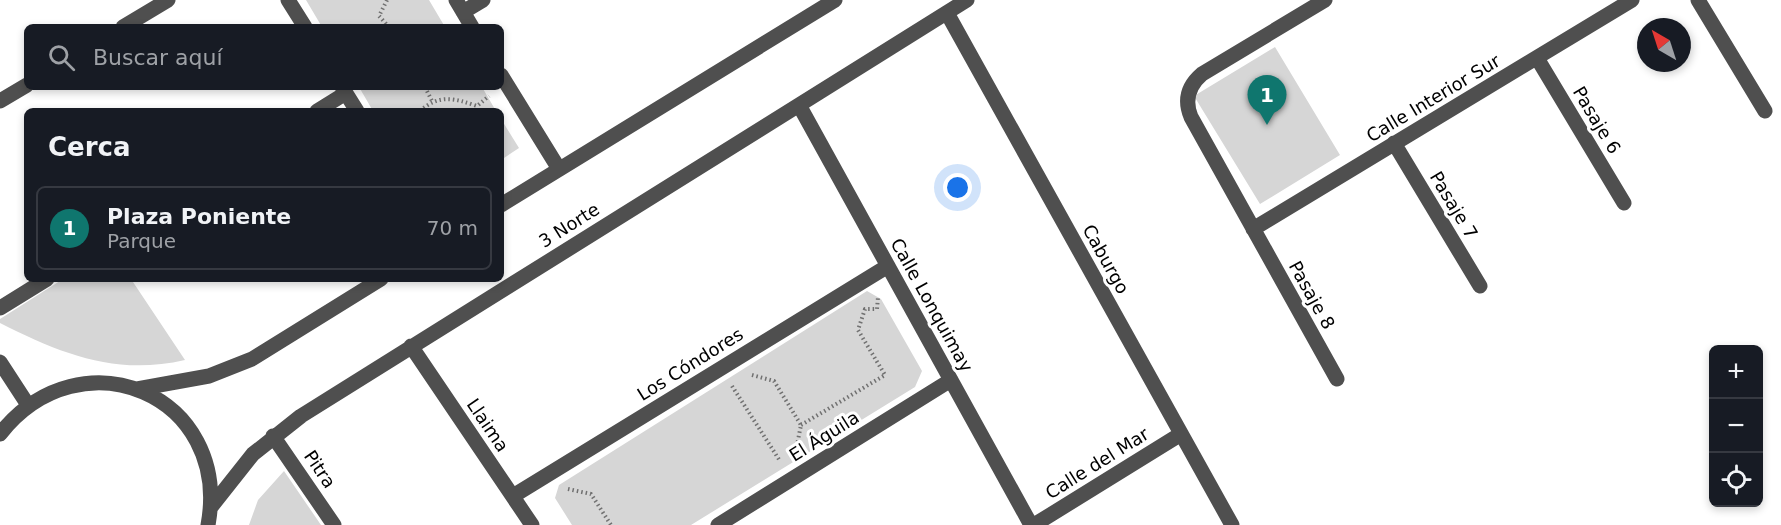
<!DOCTYPE html>
<html lang="es">
<head>
<meta charset="utf-8">
<style>
  :root { --surface:#171b24; --page:#242831; --text:#f1f3f6; --muted:#9ea1a6; --line:#363941; --accent:#0f766e }
  body { margin:0; font-family:"DejaVu Sans",sans-serif; background:var(--page); color:var(--text) }
  .controls { position:absolute; right:18px; bottom:18px; display:grid; overflow:hidden; border-radius:9px; box-shadow:0 3px 9px #0003 }
  .controls button { width:54px; height:54px; display:grid; place-items:center; padding:0; border:0; border-bottom:2px solid var(--line); background:var(--surface); color:var(--text); font:30px sans-serif }
  .compass { position:absolute; left:1637px; top:18px; width:54px; height:54px; border-radius:50%; background:var(--surface); box-shadow:0 3px 9px #0003; rotate:321deg }
  .you { position:absolute; left:958px; top:188px; width:21px; height:21px; margin:-15px; border:4px solid #fff; border-radius:50%; background:#1a73e8; box-shadow:0 0 0 9px #1a73e833 }
  .badge { display:grid; place-items:center; width:39px; height:39px; border-radius:50%; background:var(--accent); color:#fff; font-size:20px; font-weight:700 }
  .pin { position:absolute; translate:-50% -50px; filter:drop-shadow(0 2px 3px #0008) }
  .pin::after { content:''; position:absolute; top:32px; width:21px; height:18px; background:inherit; clip-path:polygon(0 0,100% 0,50% 100%) }
  .list { margin:0; padding:0; list-style:none }
  h2 { display:flex; justify-content:space-between; align-items:center; height:78px; margin:0; padding:0 24px; font-size:26px }
  h2 small { font-size:20px; font-weight:400; color:var(--muted) }
  .list li { display:grid; grid-template-columns:39px 1fr auto; gap:18px; align-items:center; box-sizing:border-box; height:84px; margin:0 12px 12px; padding:0 12px; border:2px solid var(--line); border-radius:9px }
  .list b { display:block; font-size:22px; white-space:nowrap }
  .list p { margin:0; font-size:20px; white-space:nowrap; color:var(--muted) }
  .list em { font-size:20px; font-style:normal; color:var(--muted) }
  .icon { flex:none; width:33px; height:33px; fill:none; stroke:currentColor; stroke-width:2; stroke-linecap:round; stroke-linejoin:round }
  .map { position:relative; flex:none; width:1781px; height:525px; overflow:hidden }
  .search { position:absolute; background:var(--surface); box-shadow:0 3px 9px #0003; left:24px; top:24px; width:480px; height:66px; display:flex; align-items:center; gap:15px; box-sizing:border-box; padding:0 21px; border-radius:9px; color:var(--muted); font-size:22px }
  .panel { position:absolute; background:var(--surface); box-shadow:0 3px 9px #0003; left:24px; top:108px; width:480px; height:174px; border-radius:9px }
  .map>svg:first-child { display:block }
  .green { fill:#d6d6d6 }
  .lines { fill:none; stroke-linecap:round; stroke-linejoin:round }
  .path { stroke:#717171; stroke-width:4; stroke-dasharray:1.5 3; stroke-linecap:butt }
  .minor { stroke:#4f4f4f; stroke-width:15 }
  .labels { text-anchor:middle; dominant-baseline:central; stroke-width:6; stroke-linejoin:round; paint-order:stroke }
  .street-label { font-size:18px; fill:#000; stroke:#fff }
</style>
</head>
<body>
<div class="map">
<svg width="1781" height="525" viewBox="0 0 1781 525">
  <rect width="100%" height="100%" fill="#fff"/>
  <!-- green -->
  <path class="green" d="M 306,0 L 429,0 L 445,27 L 322,27 Z
    M 1275,47 L 1340,155 L 1260,204 L 1194,96 Z
    M 359,87 L 482,87 L 496,111 L 373,111 Z
    M 501,119 L 519,148 L 501,160 Z
    M 63,279 L 131,279 L 185,360 C 115,376 62,354 0,323 L 0,319 Z
    M 867,291 L 881,299 L 922,371 L 915,387 L 691,525 L 572,525 L 555,498 L 559,485 Z
    M 284,471 L 321,525 L 249,525 L 258,500 Z"/>
  <g class="lines">
    <!-- path -->
    <path class="path" d="M 387,0 L 379,16 L 389,27
      M 425,87 L 432,101
      M 420,111 C 439,94 454,98 477,106 L 489,96
      M 752,375 L 774,381 L 801,425 L 796,450
      M 732,386 L 780,461
      M 801,425 L 885,375 L 858,330 L 865,309 L 877,309 L 878,297
      M 568,489 L 591,494 L 611,525"/>
    <!-- minor -->
    <path class="minor" d="M 288,0 L 305,27
      M 456,0 L 472,27
      M 1325,0 L 1202,74 C 1188,86 1184,100 1191,117 L 1337,379
      M 1698,0 L 1765,111
      M 463,12 L 483,0
      M 947,13 L 1232,525
      M 123,27 L 168,0
      M 1537,58 L 1624,203
      M 501,75 L 559,169
      M 342,87 L 357,111
      M 0,101 L 27,85
      M 799,105 L 1031,525
      M 317,111 L 346,93
      M 1394,143 L 1480,286
      M 501,205 L 835,0
      M 1253,229 L 1632,0
      M 0,308 L 47,279
      M 411,346 L 532,525
      M 0,362 L 28,405
      M 137,389 L 209,376 L 252,359 L 381,279
      M 0,434 C 81,331 232,395 208,525
      M 273,436 L 334,525
      M 513,496 L 888,266
      M 211,507 L 253,454 L 301,416 L 967,0
      M 718,525 L 951,380
      M 1034,525 L 1181,434"/>
  </g>
  <g class="labels">
    <!-- street labels -->
    <g class="street-label">
      <text transform="translate(1433 98) rotate(-31)">Calle Interior Sur</text>
      <text transform="translate(1597 120) rotate(59)">Pasaje 6</text>
      <text transform="translate(1454 205) rotate(59)">Pasaje 7</text>
      <text transform="translate(569 225) rotate(-32)">3 Norte</text>
      <text transform="translate(1106 259) rotate(61)">Caburgo</text>
      <text transform="translate(1312 295) rotate(61)">Pasaje 8</text>
      <text transform="translate(932 305) rotate(61)">Calle Lonquimay</text>
      <text transform="translate(690 364) rotate(-32)">Los Cóndores</text>
      <text transform="translate(488 425) rotate(56)">Llaima</text>
      <text transform="translate(824 436) rotate(-32)">El Águila</text>
      <text transform="translate(1097 463) rotate(-32)">Calle del Mar</text>
      <text transform="translate(320 469) rotate(56)">Pitra</text>
    </g>
  </g>
</svg>
<div class="controls">
<button>+</button>
<button>−</button>
<button><svg class="icon" aria-label="locate" viewBox="0 0 24 24"><circle cx="12" cy="12" r="6"/><path d="M12 2v4M12 18v4M2 12h4M18 12h4"/></svg></button>
</div>
<svg class="compass" viewBox="-18 -18 36 36"><path d="M0-13l5 13h-10z" fill="#e53935"/><path d="M0 13l5-13h-10z" fill="#9ea1a6"/></svg>
<div class="you"></div>
<div class="pin badge" style="left:1267px;top:125px">1</div>
<div class="search"><svg class="icon" aria-label="search" viewBox="0 0 24 24"><circle cx="10" cy="10" r="6"/><path d="M15 15l6 6"/></svg>Buscar aquí</div>
<section class="panel">
<h2>Cerca<small></small></h2>
<ul class="list">
<li><span class="badge">1</span><div><b>Plaza Poniente</b><p>Parque</p></div><em>70 m</em></li>
</ul>
</section>
</div>
</body>
</html>
